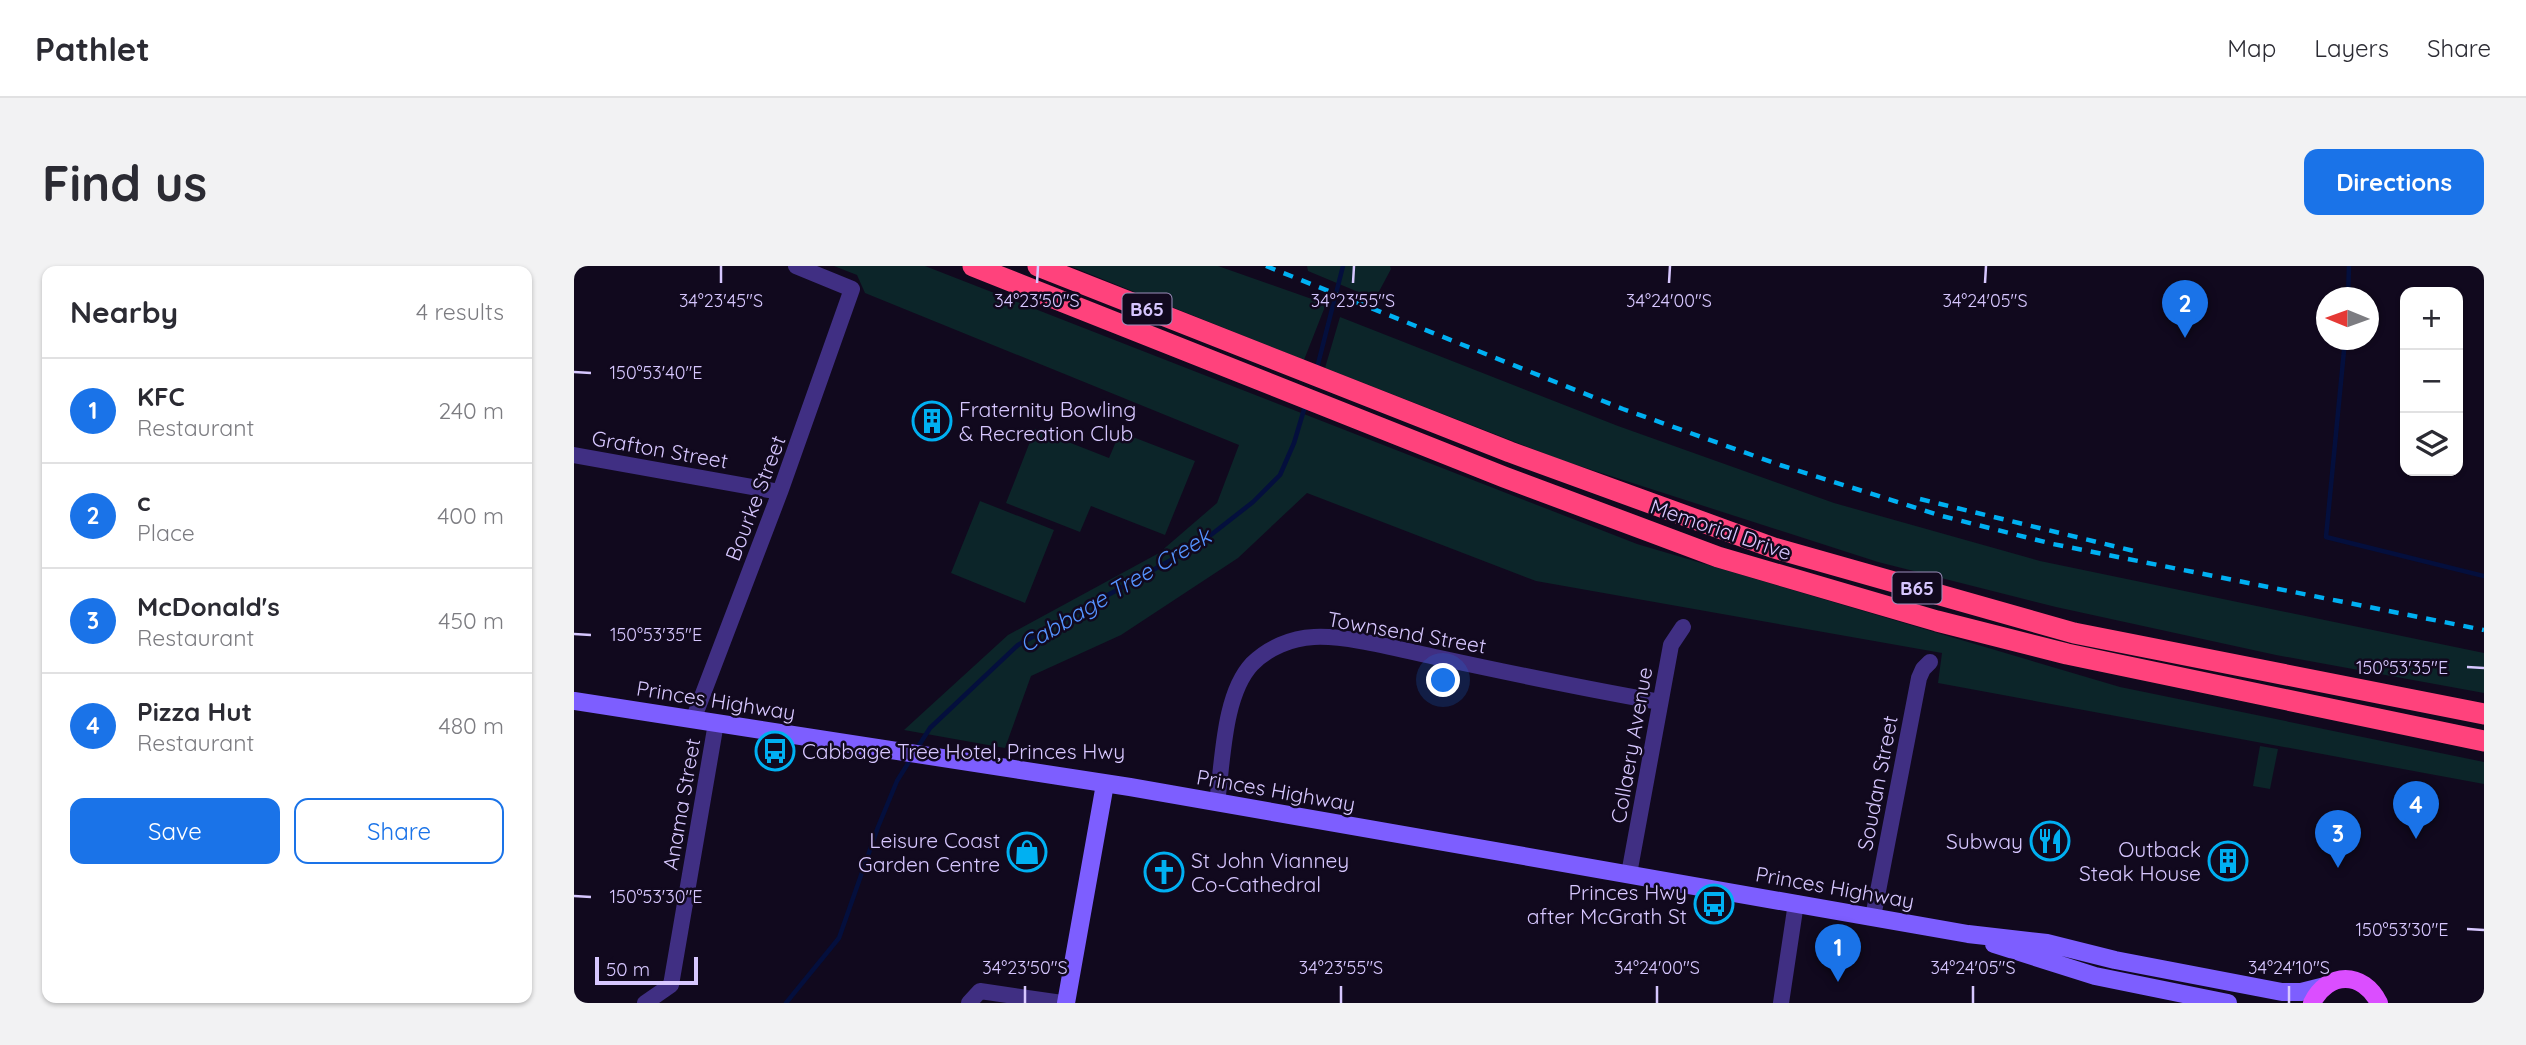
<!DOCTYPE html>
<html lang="en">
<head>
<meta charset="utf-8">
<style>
  :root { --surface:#fff; --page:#f2f2f3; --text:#2b2b33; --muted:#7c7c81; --line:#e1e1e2; --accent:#1a73e8 }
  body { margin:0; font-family:Quicksand,sans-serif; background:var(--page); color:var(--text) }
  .controls { position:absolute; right:21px; top:21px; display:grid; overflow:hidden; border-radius:14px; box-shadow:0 2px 5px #0004 }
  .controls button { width:63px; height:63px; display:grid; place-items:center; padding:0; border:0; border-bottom:2px solid var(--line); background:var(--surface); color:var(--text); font:35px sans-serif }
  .compass { position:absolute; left:1742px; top:21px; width:63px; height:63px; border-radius:50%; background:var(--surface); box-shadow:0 2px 5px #0004; rotate:271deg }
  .scale { position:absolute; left:21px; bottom:18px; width:103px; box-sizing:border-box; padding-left:7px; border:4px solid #d7c7ff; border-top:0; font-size:19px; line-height:24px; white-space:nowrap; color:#d7c7ff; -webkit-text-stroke:5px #11091e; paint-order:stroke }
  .you { position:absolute; left:870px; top:415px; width:24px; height:24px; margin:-18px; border:5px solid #fff; border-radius:50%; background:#1a73e8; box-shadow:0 0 0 10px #1a73e833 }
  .badge { display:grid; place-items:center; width:46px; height:46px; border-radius:50%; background:var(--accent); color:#fff; font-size:23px; font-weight:700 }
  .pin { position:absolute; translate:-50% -58px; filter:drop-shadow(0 2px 4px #0008) }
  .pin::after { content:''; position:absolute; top:37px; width:24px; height:21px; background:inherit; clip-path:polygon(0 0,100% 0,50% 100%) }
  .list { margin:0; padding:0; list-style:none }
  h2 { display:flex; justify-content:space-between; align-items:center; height:91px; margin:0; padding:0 28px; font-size:30px }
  h2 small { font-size:23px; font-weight:400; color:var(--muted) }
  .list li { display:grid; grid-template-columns:46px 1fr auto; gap:21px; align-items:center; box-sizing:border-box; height:105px; padding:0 28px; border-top:2px solid var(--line) }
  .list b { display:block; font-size:26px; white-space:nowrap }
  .list p { margin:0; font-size:23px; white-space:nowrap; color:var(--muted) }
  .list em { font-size:23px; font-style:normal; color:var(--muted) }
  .actions { display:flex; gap:14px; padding:21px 28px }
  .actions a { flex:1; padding:16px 0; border:2px solid var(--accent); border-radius:14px; text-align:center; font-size:24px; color:var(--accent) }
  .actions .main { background:var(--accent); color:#fff }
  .icon { flex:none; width:38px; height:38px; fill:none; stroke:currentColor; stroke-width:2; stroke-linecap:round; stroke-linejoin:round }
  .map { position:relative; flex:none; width:1910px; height:737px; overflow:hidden; border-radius:14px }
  header { display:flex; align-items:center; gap:42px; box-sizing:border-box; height:98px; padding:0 35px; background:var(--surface); border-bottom:2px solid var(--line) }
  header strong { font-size:33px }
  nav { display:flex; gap:38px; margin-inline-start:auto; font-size:24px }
  .intro { display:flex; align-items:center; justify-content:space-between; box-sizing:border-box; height:168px; padding:0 42px }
  h1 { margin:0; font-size:49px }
  .button { padding:18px 32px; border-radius:14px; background:var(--accent); color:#fff; font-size:24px; font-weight:700 }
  main { display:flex; gap:42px; padding:0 42px }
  aside { flex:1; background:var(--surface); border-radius:14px; box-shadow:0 2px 5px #0004 }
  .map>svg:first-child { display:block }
  .green { fill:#0c2529 }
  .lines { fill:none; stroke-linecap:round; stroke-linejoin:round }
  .stream { stroke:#040f3d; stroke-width:4.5 }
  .street { stroke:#402f83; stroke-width:16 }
  .secondary { stroke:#7d5eff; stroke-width:18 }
  .primary { stroke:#db4eff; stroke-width:18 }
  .highway { stroke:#ff427c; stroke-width:21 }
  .rail { stroke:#00b0f2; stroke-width:4.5; stroke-dasharray:10 9; stroke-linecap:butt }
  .ticks { fill:none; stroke:#d7c7ff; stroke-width:2.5 }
  .labels { text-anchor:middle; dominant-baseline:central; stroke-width:5; stroke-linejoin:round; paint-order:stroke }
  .shield { fill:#11091e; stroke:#9c8ebc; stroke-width:2 }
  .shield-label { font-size:19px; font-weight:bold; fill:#d7c7ff }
  .poi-label { font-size:21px; fill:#d7c7ff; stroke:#11091e; text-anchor:end }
  .street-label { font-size:21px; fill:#d7c7ff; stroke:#11091e }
  .water-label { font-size:23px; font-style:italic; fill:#5593ff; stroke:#11091e }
  .ticks-label { font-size:18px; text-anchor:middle; fill:#d7c7ff; stroke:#11091e; stroke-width:5; stroke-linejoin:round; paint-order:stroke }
</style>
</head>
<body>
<header>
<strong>Pathlet</strong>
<nav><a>Map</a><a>Layers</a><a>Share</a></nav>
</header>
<div class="intro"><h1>Find us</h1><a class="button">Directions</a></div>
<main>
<aside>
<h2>Nearby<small>4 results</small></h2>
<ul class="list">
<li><span class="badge">1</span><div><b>KFC</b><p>Restaurant</p></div><em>240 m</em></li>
<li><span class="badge">2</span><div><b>c</b><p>Place</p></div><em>400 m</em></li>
<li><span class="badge">3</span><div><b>McDonald's</b><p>Restaurant</p></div><em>450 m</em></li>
<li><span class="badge">4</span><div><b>Pizza Hut</b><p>Restaurant</p></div><em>480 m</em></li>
</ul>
<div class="actions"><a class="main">Save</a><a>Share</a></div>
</aside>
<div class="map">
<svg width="1910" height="737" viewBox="0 0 1910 737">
  <rect width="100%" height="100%" fill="#11091e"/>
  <!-- green -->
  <path class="green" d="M 260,0 L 351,0 L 1063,278 L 1546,421 L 1910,496 L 1910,518 L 1364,417 L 1368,387 L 962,315 L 733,227 L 664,292 L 547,369 L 457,410 L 431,482 L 330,464 L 434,369 L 585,287 L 643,237 L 665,179 L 291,27 L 283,9 Z
    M 496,0 L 644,0 L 752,38 L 730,94 Z
    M 733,0 L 816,0 L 817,3 L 801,33 L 734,5 Z
    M 766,51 L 1044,160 L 1260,237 L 1466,295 L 1910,387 L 1910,427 L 1702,389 L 1482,341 L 1304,296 L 987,194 L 751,102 Z
    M 461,163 L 535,192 L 546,166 L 621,195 L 591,269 L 517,240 L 506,266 L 432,237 Z
    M 406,235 L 480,264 L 451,337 L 377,307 Z
    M 1686,480 L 1704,483 L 1696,523 L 1679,520 Z"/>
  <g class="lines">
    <!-- stream -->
    <path class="stream" d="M 1774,32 L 1775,0
      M 1771,74 L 1752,271 L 1910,310
      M 743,102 L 769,0
      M 342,484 L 356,462 L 444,379 L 624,279 L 679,236 L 706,209 L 720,177 L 732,137
      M 212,737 L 265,672 L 304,561 L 323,515 L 338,491"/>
    <!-- street -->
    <path class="street" d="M 0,189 L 206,226
      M 119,454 L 206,226 L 278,23 L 222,0
      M 643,536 C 649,496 649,429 678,398 C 694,382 717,372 740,371 C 775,369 831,385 866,392 C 940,408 1013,423 1086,436
      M 1055,608 L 1097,379 L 1109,361
      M 1299,651 L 1345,412 L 1349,403 L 1356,396
      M 71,737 L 97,719 L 142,457
      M 395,737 L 406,725 L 488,737
      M 1207,737 L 1222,637"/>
    <!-- secondary -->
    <path class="secondary" d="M 0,435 L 556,521 L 1394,668 L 1473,677 L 1541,694 L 1708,726 L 1727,726 L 1751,720
      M 1420,678 L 1521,710 L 1654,737
      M 492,737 L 531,518"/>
    <!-- primary -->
    <path class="primary" d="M 1738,737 C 1754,705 1789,705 1805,737"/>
    <!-- highway -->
    <path class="highway" d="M 399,0 L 930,211 L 1144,291 L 1363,355 L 1493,388 L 1910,475
      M 464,0 L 936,186 L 1200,282 L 1500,367 L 1910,448"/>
    <!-- rail -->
    <path class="rail" d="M 692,0 L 1049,143 L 1206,199 L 1368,250 L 1479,278 L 1910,364
      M 1346,233 L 1560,285"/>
  </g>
  <!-- ticks -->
  <path class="ticks" d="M 147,17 L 147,0M 463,17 L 464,0M 779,17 L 780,0M 1095,17 L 1096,0M 1411,17 L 1412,0M 0,106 L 17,107M 0,368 L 17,369M 1893,401 L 1910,402M 0,630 L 17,631M 1893,663 L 1910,664M 451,737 L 451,720M 767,737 L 767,720M 1083,737 L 1083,720M 1399,737 L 1399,720M 1715,737 L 1715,720"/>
  <!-- icons -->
  <defs>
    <symbol id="building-ring" viewBox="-11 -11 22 22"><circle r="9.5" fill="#11091e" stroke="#00b0f2" stroke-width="1.5"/><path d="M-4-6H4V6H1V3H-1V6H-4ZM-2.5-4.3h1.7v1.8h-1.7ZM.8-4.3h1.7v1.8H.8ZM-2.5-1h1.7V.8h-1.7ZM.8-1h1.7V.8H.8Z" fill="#00b0f2"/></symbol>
    <symbol id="bus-ring" viewBox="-11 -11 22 22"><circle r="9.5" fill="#11091e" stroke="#00b0f2" stroke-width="1.5"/><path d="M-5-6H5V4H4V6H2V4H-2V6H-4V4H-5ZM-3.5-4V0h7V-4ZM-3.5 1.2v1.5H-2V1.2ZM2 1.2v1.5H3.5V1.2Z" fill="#00b0f2"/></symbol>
    <symbol id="restaurant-ring" viewBox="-11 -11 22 22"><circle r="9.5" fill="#11091e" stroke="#00b0f2" stroke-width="1.5"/><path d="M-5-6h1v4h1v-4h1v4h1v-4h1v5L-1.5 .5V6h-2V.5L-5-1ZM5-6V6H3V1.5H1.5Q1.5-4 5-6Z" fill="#00b0f2"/></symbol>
    <symbol id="shop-ring" viewBox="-11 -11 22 22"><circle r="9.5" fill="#11091e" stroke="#00b0f2" stroke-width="1.5"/><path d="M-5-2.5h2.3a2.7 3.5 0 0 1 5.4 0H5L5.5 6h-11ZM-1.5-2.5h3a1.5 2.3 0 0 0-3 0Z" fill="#00b0f2"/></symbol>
    <symbol id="church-ring" viewBox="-11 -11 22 22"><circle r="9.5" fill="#11091e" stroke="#00b0f2" stroke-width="1.5"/><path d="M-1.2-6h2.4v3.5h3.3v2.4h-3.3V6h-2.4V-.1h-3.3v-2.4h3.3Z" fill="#00b0f2"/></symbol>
  </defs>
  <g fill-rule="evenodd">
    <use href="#building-ring" x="336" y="133" width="44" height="44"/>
    <use href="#bus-ring" x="179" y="463" width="44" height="44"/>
    <use href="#restaurant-ring" x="1454" y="553" width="44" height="44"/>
    <use href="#shop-ring" x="431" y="564" width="44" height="44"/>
    <use href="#building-ring" x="1632" y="573" width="44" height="44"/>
    <use href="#church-ring" x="568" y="584" width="44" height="44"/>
    <use href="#bus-ring" x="1118" y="616" width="44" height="44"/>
  </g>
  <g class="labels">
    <!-- shield labels -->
    <g class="shield">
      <rect x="548.5" y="27.5" width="49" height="31" rx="5"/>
      <rect x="1318.5" y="306.5" width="49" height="31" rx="5"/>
    </g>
    <g class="shield-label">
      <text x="573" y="43">B65</text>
      <text x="1343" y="322">B65</text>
    </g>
    <!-- poi labels -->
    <g class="poi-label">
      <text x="385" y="143" text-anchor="start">Fraternity Bowling<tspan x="385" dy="24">&amp; Recreation Club</tspan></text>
      <text x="228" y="485" text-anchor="start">Cabbage Tree Hotel, Princes Hwy</text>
      <text x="426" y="574">Leisure Coast<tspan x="426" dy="24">Garden Centre</tspan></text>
      <text x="1449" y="575">Subway</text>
      <text x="1627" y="583">Outback<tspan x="1627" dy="24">Steak House</tspan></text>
      <text x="617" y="594" text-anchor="start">St John Vianney<tspan x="617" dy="24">Co-Cathedral</tspan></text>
      <text x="1113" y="626">Princes Hwy<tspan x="1113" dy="24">after McGrath St</tspan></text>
    </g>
    <!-- street labels -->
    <g class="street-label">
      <text transform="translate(86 183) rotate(10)">Grafton Street</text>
      <text transform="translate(181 232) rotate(-69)">Bourke Street</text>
      <text transform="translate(1147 263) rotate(19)">Memorial Drive</text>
      <text transform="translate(833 366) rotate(10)">Townsend Street</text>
      <text transform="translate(142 434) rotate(9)">Princes Highway</text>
      <text transform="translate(1057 479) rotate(-80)">Collaery Avenue</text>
      <text transform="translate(1303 517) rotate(-79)">Soudan Street</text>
      <text transform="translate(702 524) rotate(10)">Princes Highway</text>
      <text transform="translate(107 538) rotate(-80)">Anama Street</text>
      <text transform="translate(1261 621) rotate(10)">Princes Highway</text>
    </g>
    <!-- water labels -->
    <g class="water-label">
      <text transform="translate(541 324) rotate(-31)">Cabbage Tree Creek</text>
    </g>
  </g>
  <g class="ticks-label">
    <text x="147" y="41">34°23'45"S</text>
    <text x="463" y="41">34°23'50"S</text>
    <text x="779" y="41">34°23'55"S</text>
    <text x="1095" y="41">34°24'00"S</text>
    <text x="1411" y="41">34°24'05"S</text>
    <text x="82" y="113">150°53'40"E</text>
    <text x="82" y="375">150°53'35"E</text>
    <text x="1828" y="408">150°53'35"E</text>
    <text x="82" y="637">150°53'30"E</text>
    <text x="1828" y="670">150°53'30"E</text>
    <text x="451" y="708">34°23'50"S</text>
    <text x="767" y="708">34°23'55"S</text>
    <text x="1083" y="708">34°24'00"S</text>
    <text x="1399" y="708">34°24'05"S</text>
    <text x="1715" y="708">34°24'10"S</text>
  </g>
</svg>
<div class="controls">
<button>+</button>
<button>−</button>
<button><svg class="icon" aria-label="layers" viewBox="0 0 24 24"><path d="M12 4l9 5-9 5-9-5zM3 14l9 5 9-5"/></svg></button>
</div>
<svg class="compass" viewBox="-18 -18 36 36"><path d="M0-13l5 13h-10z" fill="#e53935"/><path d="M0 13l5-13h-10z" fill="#7c7c81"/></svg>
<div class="scale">50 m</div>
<div class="you"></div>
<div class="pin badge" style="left:1264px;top:716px">1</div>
<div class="pin badge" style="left:1611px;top:72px">2</div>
<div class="pin badge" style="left:1764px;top:602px">3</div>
<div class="pin badge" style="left:1842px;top:573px">4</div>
</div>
</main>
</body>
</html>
